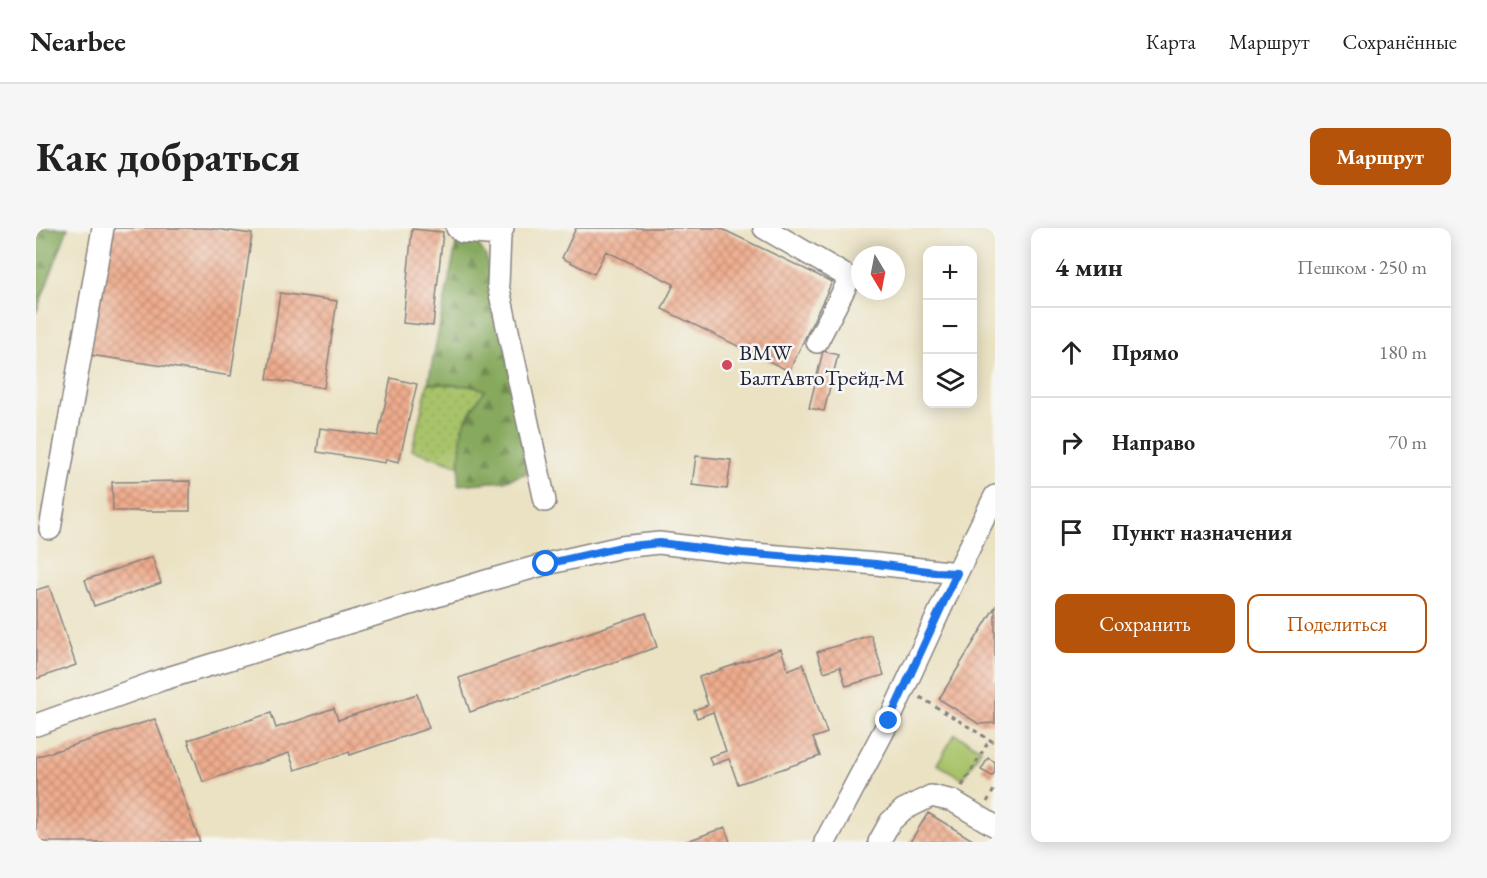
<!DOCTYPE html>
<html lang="ru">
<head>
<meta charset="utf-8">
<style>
  :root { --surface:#fff; --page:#f6f6f6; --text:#222; --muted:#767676; --line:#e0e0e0; --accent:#b45309 }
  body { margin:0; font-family:"EB Garamond",serif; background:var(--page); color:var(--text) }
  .controls { position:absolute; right:18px; top:18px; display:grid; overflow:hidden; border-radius:12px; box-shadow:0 3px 15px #0003 }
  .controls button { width:54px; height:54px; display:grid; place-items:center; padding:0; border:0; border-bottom:2px solid var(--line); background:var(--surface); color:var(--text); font:30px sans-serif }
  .compass { position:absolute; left:815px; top:18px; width:54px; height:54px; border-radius:50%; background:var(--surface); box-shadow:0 3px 15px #0003; rotate:170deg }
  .stop { position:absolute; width:18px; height:18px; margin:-14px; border:4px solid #1a73e8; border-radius:50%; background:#fff }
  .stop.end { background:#1a73e8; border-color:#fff; box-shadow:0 2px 6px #0008 }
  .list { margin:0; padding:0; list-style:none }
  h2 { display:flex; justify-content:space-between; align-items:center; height:78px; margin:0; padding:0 24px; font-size:26px }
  h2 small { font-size:20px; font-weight:400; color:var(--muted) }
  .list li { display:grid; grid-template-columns:39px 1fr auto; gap:18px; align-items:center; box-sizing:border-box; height:90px; padding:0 24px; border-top:2px solid var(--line) }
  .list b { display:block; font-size:22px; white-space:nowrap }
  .list em { font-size:20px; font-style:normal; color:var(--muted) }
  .actions { display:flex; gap:12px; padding:18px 24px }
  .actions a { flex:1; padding:14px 0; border:2px solid var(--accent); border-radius:12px; text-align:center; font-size:21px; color:var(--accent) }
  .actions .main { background:var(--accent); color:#fff }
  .icon { flex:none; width:33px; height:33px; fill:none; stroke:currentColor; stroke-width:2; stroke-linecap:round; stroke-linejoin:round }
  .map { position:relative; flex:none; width:959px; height:614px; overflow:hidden; border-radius:12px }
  header { display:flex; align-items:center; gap:36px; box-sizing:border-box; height:84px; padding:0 30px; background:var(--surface); border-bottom:2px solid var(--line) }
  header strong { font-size:28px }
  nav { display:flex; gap:33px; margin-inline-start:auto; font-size:21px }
  .intro { display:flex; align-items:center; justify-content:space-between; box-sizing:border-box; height:144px; padding:0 36px }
  h1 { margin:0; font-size:42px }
  .button { padding:15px 27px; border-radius:12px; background:var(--accent); color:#fff; font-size:21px; font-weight:700 }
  main { display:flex; gap:36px; padding:0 36px }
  aside { flex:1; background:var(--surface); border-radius:12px; box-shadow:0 3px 15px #0003 }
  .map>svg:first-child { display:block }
  .grass { fill:url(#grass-dots); stroke:#657252; stroke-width:1.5 }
  .forest { fill:url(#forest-firs); stroke:#54664c; stroke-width:1.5 }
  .green { fill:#a8c369; stroke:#657252; stroke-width:1.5 }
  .building { fill:url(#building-cross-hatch) }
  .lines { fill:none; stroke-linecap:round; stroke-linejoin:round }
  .minor-casing { stroke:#86827f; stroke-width:24 }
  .path { stroke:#86827f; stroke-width:3; stroke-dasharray:4.5 4.5; stroke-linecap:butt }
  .minor { stroke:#fff; stroke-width:21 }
  .route { stroke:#1a73e8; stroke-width:8 }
  .poi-dot { fill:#d1495b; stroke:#f6f6f2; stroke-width:2 }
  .labels { text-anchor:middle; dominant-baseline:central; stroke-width:5; stroke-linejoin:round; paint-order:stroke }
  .poi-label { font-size:22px; fill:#22223b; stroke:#f6f6f2; text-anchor:start }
</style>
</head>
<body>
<header>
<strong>Nearbee</strong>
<nav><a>Карта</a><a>Маршрут</a><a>Сохранённые</a></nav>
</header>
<div class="intro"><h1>Как добраться</h1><a class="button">Маршрут</a></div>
<main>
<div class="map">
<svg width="959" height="614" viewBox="0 0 959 614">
  <defs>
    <pattern id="grass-dots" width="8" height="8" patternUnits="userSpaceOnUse" patternTransform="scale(1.5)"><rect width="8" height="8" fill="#a8c369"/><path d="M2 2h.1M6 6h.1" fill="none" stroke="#90a75c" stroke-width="1.8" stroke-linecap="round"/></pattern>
    <pattern id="forest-firs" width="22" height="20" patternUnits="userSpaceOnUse" patternTransform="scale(1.5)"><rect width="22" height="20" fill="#86a95d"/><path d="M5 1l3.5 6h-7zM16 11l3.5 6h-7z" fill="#6d894e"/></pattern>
    <pattern id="building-cross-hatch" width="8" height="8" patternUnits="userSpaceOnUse" patternTransform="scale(1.5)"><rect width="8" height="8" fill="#efac8d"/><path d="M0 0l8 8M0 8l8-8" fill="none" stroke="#c18c74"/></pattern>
  </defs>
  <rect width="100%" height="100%" fill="#f6f6f2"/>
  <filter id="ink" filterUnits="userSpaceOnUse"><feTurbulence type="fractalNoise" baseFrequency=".0167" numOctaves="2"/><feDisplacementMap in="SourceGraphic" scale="12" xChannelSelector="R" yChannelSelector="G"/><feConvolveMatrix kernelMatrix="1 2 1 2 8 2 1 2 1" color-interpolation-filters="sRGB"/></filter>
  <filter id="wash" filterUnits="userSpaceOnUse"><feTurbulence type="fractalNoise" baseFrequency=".008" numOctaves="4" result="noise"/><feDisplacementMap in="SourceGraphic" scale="24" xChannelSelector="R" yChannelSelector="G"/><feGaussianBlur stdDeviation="1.35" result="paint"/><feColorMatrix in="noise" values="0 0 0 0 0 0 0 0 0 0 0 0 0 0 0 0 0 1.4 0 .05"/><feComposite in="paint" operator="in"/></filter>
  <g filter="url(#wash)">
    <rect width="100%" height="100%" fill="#ebe2c3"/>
    <!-- grass -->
    <path class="grass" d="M 392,155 L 434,158 L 450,162 L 436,181 L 426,200 L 424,238 L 376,222 Z"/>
    <!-- forest -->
    <path class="forest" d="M 0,0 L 32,0 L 0,85 Z
      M 421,12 L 440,13 L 450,28 L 479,168 L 491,245 L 468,253 L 422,257 L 426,200 L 436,181 L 449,162 L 434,158 L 392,155 Z"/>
    <!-- green -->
    <path class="green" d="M 919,506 L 945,521 L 927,551 L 901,536 Z"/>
    <g id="blocks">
      <!-- building -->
      <path class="building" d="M 73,0 L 172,0 L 216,6 L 195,148 L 54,127 Z
        M 540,0 L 684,0 L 796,54 L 753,143 L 626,81 L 638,56 L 570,23 L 558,46 L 526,30 Z
        M 376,1 L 407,4 L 397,98 L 367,95 Z
        M 244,65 L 301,73 L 288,160 L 231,151 Z
        M 787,123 L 802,127 L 788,183 L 773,180 Z
        M 355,150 L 381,156 L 363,234 L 350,231 L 349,235 L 281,224 L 284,200 L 342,208 Z
        M 660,228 L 695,232 L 691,261 L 656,257 Z
        M 154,253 L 154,283 L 77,283 L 76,254 Z
        M 116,329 L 125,355 L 58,378 L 49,352 Z
        M 13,358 L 40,437 L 0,451 L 0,362 Z
        M 959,379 L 959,495 L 943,496 L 903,471 Z
        M 610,385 L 621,419 L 434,484 L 423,450 Z
        M 835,407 L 848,447 L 810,458 L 804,439 L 788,444 L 781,424 Z
        M 745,421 L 752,442 L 767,436 L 791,505 L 777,510 L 784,528 L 702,556 L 693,531 L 676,537 L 673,529 L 690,523 L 677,484 L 661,490 L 658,482 L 672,477 L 663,449 Z
        M 381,466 L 393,500 L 314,527 L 313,524 L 259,542 L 253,525 L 167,554 L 152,512 L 235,485 L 240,500 L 298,480 L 302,492 Z
        M 119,491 L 164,614 L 0,614 L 0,529 Z
        M 952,530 L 959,534 L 959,544 L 956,548 L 945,542 Z
        M 892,585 L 940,614 L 874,614 Z
        M 689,599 L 694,614 L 649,614 Z"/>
    </g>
  </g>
  <g filter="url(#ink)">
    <use href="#blocks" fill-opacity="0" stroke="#86827f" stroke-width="1.5"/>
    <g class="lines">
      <defs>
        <path id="minor" d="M 421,0 L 426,4 L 464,7 L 467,0
          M 728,0 L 814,50 L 781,114
          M 464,7 L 462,57 L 509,273
          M 14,301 L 67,0
          M 0,497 L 125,452 L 450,353 L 510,336 L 585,319 L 623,315 L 706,325 L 840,336 L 921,345
          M 789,614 L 853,493 L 921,345 L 959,268
          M 843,614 L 854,594 L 867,582 L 895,568 L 917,573 L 959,598"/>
      </defs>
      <!-- minor casing -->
      <use href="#minor" class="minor-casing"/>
      <!-- path -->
      <path class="path" d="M 884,469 L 959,515
        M 926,558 L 954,511
        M 951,574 L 959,560"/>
      <!-- minor -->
      <use href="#minor" class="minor"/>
    </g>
  </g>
  <g class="lines" filter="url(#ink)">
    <!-- route -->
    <path class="route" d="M 510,336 L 585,319 L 624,315 L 706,325 L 840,336 L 899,344 L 921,345 L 853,493"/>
  </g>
  <!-- markers -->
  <circle class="poi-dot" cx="691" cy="137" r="6"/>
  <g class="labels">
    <!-- poi labels -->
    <g class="poi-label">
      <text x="703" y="124">BMW<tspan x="703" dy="25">БалтАвтоТрейд-М</tspan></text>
    </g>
  </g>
</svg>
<div class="controls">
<button>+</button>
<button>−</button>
<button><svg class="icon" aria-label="layers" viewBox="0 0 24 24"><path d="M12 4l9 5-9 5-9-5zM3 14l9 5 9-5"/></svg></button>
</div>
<svg class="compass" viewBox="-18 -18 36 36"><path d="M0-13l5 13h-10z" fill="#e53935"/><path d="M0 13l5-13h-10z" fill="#767676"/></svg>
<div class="stop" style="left:510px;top:336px"></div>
<div class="stop end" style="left:853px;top:493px"></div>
</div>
<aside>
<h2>4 мин<small>Пешком · 250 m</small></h2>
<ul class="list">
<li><svg class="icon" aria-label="ahead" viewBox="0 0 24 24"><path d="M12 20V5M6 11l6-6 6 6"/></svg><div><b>Прямо</b></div><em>180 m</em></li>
<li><svg class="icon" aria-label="right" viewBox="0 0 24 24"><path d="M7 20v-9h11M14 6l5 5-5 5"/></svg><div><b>Направо</b></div><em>70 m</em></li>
<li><svg class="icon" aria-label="arrive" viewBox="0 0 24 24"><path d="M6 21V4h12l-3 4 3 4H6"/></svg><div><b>Пункт назначения</b></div></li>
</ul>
<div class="actions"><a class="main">Сохранить</a><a>Поделиться</a></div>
</aside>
</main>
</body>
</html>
